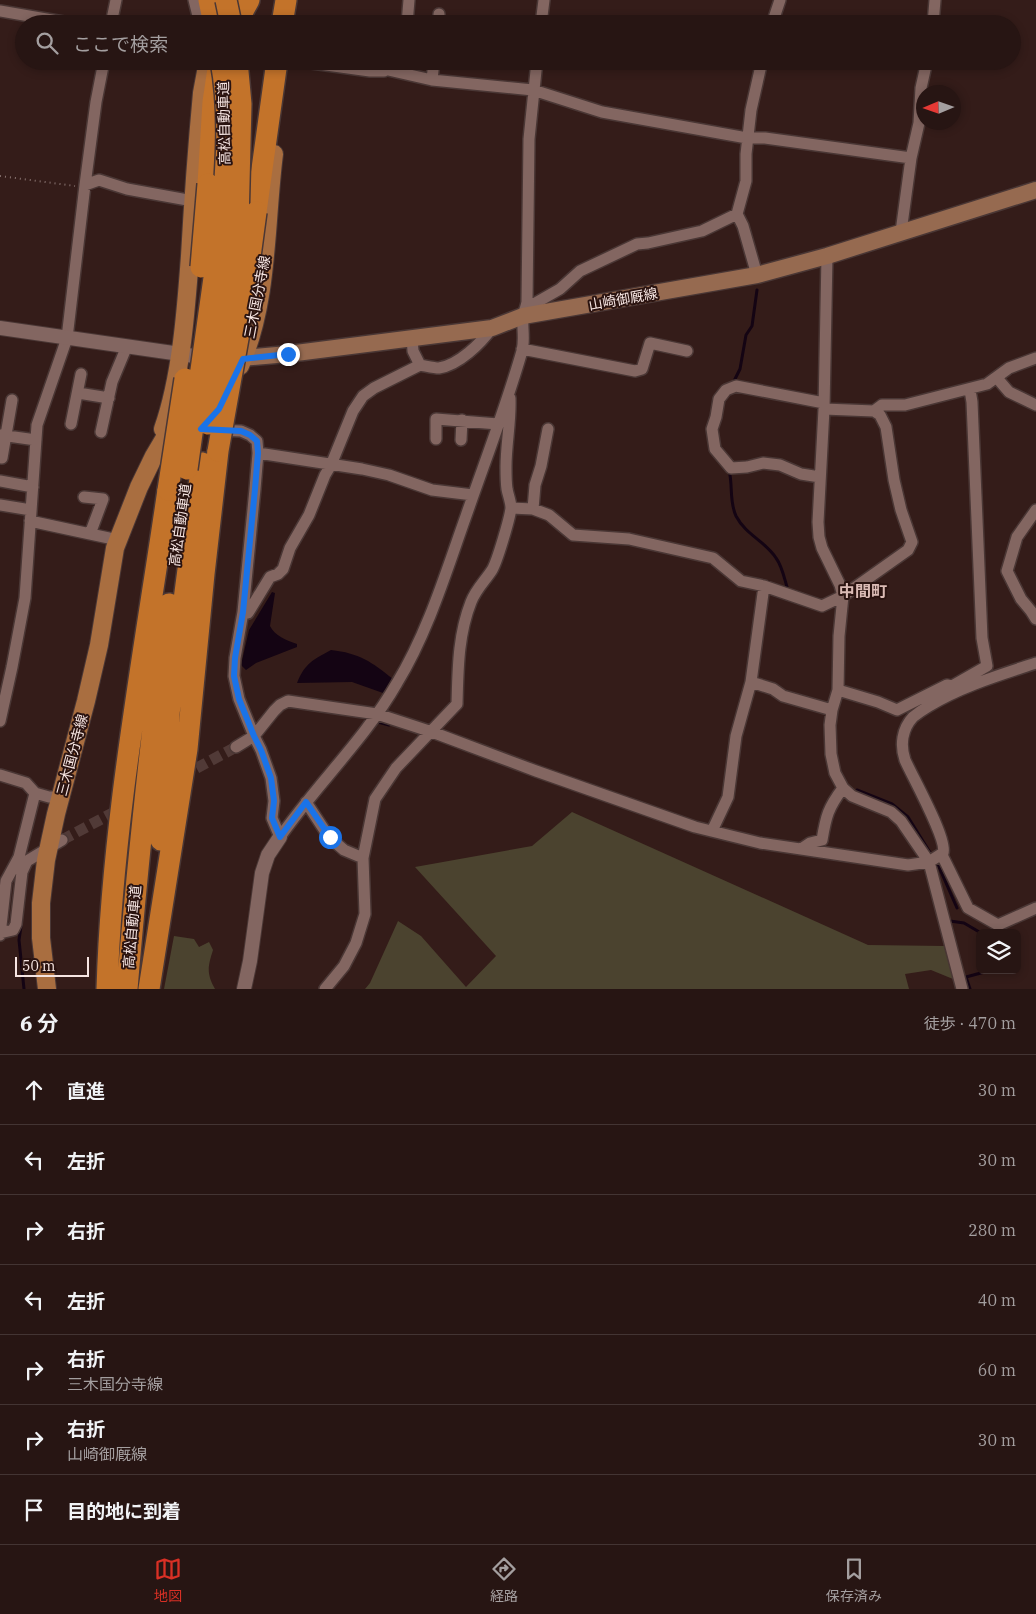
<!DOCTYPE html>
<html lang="ja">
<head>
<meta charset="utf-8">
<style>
  :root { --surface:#271513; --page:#332221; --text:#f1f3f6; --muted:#a49fa0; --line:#433433; --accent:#d93025 }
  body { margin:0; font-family:"IBM Plex Serif","Noto Sans JP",serif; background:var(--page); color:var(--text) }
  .controls { position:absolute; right:15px; bottom:15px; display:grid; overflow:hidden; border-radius:8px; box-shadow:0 2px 8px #0003 }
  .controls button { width:45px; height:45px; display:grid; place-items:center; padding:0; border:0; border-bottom:1px solid var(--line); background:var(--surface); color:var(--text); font:25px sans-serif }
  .compass { position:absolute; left:916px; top:85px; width:45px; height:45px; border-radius:50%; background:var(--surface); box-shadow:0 2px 8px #0003; rotate:268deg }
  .scale { position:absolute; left:15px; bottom:12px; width:74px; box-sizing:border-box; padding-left:5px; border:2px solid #f6e5e2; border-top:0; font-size:14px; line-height:18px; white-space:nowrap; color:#f6e5e2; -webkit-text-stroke:4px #2a1310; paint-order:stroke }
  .stop { position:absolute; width:15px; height:15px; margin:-11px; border:4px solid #1a73e8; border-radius:50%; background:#fff }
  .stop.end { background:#1a73e8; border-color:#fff; box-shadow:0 1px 5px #0008 }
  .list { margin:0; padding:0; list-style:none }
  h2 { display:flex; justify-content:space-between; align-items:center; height:65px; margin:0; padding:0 20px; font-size:21px }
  h2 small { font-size:16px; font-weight:400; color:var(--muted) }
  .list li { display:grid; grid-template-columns:32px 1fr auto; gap:15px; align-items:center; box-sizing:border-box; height:70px; padding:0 20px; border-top:1px solid var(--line) }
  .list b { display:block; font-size:19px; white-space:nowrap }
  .list p { margin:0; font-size:16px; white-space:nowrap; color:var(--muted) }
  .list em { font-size:16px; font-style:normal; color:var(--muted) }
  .icon { flex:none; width:28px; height:28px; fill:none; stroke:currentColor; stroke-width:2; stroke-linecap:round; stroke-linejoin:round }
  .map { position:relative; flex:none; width:1036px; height:989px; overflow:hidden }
  .search { position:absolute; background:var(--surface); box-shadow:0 2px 8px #0003; left:15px; right:15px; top:15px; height:55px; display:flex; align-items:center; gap:12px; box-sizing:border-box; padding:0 18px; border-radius:28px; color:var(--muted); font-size:19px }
  .sheet { height:555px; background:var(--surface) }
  nav { display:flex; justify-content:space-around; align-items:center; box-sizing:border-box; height:70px; border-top:1px solid var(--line); background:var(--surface); font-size:14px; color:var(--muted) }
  nav a { display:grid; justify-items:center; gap:2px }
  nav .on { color:var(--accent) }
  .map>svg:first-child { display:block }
  .green { fill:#4b432f }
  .water { fill:#140413 }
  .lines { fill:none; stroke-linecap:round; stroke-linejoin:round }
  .stream { stroke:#140413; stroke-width:3 }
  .minor-tunnel { stroke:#513a37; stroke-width:11; stroke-dasharray:11 5.5; stroke-linecap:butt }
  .minor-casing { stroke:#4a3735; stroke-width:14 }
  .tertiary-casing { stroke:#4a3735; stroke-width:16 }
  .secondary-casing { stroke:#4a3735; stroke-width:19 }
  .primary-casing { stroke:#4a3735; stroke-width:20 }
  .motorway-casing { stroke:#4a3735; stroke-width:24 }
  .path { stroke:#87726f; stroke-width:2; stroke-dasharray:1 4; stroke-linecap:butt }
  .minor { stroke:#836661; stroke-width:11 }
  .tertiary { stroke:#836661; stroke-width:14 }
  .secondary { stroke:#966a50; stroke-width:16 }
  .primary { stroke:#a96e40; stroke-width:18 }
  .motorway { stroke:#c3732a; stroke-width:21 }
  .motorway-bridge-casing { stroke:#4a3735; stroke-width:24; stroke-linecap:butt }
  .motorway-bridge { stroke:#c3732a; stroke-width:21 }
  .route { stroke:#1a73e8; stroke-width:6 }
  .labels { text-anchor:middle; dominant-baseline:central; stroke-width:4; stroke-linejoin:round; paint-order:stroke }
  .street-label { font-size:14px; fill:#f6e5e2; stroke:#2a1310 }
  .quarter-label { font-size:16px; font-weight:bold; fill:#dbbbb5; stroke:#2a1310 }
</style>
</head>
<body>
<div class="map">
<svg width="1036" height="989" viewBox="0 0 1036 989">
  <rect width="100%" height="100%" fill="#341c19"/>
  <!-- green -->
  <path class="green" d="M 572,812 L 868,945 L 944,946 L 953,979 L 931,970 L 905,974 L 909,989 L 365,989 L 370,983 L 398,921 L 421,936 L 466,987 L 496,956 L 415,867 L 532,846 Z
    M 174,936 L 194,939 L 199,947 L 209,942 L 213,950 C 208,966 206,973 215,989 L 164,989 Z"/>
  <!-- water -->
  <path class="water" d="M 272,592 L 275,593 L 270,626 C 275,636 286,640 297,644 L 297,647 L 256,663 L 246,670 L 241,665 L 249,630 Z
    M 331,650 C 359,653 372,662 393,679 L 383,693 L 352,682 L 297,683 C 305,663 313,660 331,650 Z"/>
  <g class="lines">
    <!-- stream -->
    <path class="stream" d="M 733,383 L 740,369 L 746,335 L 752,326 L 757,290
      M 729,470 C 733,485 729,501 736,516 C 746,535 765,541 776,558 C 782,566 784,577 787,587
      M 378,722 L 389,725
      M 857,790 L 892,804 L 908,817 L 939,867 L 957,908
      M 950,921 L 964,923 L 981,933
      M 21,926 L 19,940 L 24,989
      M 970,989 L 966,977 L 992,970"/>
    <!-- minor-tunnel -->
    <path class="minor-tunnel" d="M 344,61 L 366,66
      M 182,776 L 236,747
      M 62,840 L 122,808"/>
    <defs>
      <path id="minor" d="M 194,0 L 200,24
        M 0,11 L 75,24
        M 111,24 L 116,0
        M 125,24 L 146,24
        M 407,24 L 409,0
        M 439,24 L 439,14
        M 541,24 L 544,0
        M 772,24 L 780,0
        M 933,24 L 935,0
        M 297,61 L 370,71 L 384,71
        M 375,67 L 432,80 L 533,90 L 602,112 L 747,138 L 765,138 L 911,158
        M 432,80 L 434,61
        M 85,185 L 99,180 L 127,189 L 193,201
        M 901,232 L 911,158 L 919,123 L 921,88 L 927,61
        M 757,275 L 743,226 L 737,214 L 746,181 L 746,154 L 751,110 L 762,61
        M 525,309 L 560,289 L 580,271 L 637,244 L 648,243 L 702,231 L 737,214
        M 412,338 L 413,351 L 420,365 C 426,366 434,368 439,368 C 459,365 481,343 492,328
        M 522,349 L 635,371 L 642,369 L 650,343 L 687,351
        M 997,378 L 1009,392 L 1036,405
        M 78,393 L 109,398
        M 874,411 L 882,405 L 905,405 L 987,384 L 1009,368 L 1036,358
        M 71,424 L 81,374
        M 218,430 L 241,431 L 250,435 L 257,441 L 258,453 L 255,489 L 243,612 L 235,658 L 234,676 L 239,699 L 254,736 L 261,750 L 271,778 L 274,801 L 272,818 L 280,837
        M 101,432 L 112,382 L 127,346
        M 0,435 L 36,440
        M 436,439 L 436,419 L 498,424
        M 461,440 L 462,420
        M 258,453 L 362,469 L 389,475 L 432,490 L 473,495
        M 2,458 L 12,400
        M 820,477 L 801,474 L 780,465 L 763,463 L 747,467 L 731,468 L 715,449 L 712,429 L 716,417 L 719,399 L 726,390 L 736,386 L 824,403
        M 0,481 L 33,487
        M 84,497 L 103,499 L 90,534
        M 0,505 L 31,510
        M 511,508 L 533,509 L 549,515 L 573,535 L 629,539 L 713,558 L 741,581 L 764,586 L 822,606 L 843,596 L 908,550 L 912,542 L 901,510 L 894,480 L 886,427 L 880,415 L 874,411 L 824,409
        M 533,509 L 535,485 L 541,466 L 548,429
        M 1036,510 L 1017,537 L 1007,571 L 1021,599 L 1031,611 L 1036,619
        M 30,521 L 118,540
        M 243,612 L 248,613 L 270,577 L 278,574 L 283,569 L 290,548 L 309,515 L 325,475 L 331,465 L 353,411 L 363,396 L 374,388 L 420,365
        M 751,682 L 773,689 L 783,696 L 832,710
        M 952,686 L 987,666 L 982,638 L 972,402 L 970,390
        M 838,690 L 878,702 L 897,710 L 947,685 L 952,686 L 955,692
        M 0,721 L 12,667 L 25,598 L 37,425 L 67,338 L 85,185 L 96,102 L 104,61
        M 236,747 L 254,736 L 274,711 L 280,705 L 288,701 L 377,714 L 432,732 L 536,771 L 695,827 L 760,843 L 908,865 L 929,862 L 901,821 L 891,812 L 852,796 L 843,788 L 835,773 L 831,754 L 830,725 L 832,710 L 838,690 L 839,636 L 843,596 L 840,585 L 822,548 L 819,537 L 818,522 L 824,409 L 827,256
        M 0,775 L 26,783 L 35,793 L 19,857 L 6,881 L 0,935
        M 35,793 L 49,797 L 60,797
        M 306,802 L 329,837 L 344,850 L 363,858
        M 712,831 L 728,797 L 736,736 L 751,682 L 764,586
        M 280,837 C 317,784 365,739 397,683 C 428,632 446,572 466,516 C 485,461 506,407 522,351 C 525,339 522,329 523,317 C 524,312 526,307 527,302 L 529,139 L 537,61
        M 801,849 L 810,843 L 822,840 C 826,816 828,808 843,788
        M 942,855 L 968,908 L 998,925 L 1036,908
        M 0,933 L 13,930 L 16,924 L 22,872 L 27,861 L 62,840
        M 325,989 L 344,966 L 356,943 L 365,914 L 363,858 L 375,799 L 396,768 L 457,704 C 458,669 458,635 471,602 C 476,589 485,581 492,570 C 497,562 510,518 511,508 C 511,502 508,495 507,489 C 506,482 506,474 506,467 C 506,444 511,421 510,398
        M 962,989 L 929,862 L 943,853 C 948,840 912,776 905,760 C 900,745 902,729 913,717 C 918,713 924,709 929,706 C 962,686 1000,675 1036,663"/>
      <path id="tertiary" d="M 0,328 L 201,357
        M 244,989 L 250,961 L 262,873 L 268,855 L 280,837"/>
      <path id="secondary" d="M 231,359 L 288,354 L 492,328 L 523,316 L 757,275 L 827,256 L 1036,190"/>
      <path id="primary" d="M 240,366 C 269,300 265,224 274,154
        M 163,429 C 181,378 186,311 190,256 C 193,202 197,147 202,93 L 208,61
        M 47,989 L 41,938 L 41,903 L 46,860 L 56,814 L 86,701 L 99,645 L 115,548 L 139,487 L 154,456 L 177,417"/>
      <path id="motorway" d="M 209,0 L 214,24
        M 236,24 L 249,0
        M 282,24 L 286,0
        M 208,184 L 213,102 L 219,62
        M 256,212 L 277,61
        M 161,840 L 169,714 L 202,463
        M 107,989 C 112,822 144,655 168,490
        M 127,989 C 138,860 151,732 169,604
        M 149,989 L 187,749 L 204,574 L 218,451"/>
    </defs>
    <!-- minor casing -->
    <use href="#minor" class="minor-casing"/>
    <!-- tertiary casing -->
    <use href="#tertiary" class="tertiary-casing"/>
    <!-- secondary casing -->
    <use href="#secondary" class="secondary-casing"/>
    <!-- primary casing -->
    <use href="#primary" class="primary-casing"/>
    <!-- motorway casing -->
    <use href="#motorway" class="motorway-casing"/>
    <!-- path -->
    <path class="path" d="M 0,176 L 75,186"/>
    <!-- minor -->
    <use href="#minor" class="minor"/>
    <!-- tertiary -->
    <use href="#tertiary" class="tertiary"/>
    <!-- secondary -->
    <use href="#secondary" class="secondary"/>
    <!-- primary -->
    <use href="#primary" class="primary"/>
    <!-- motorway -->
    <use href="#motorway" class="motorway"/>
    <defs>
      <path id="motorway-bridge" d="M 226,0 L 231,24
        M 201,267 L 208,184
        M 208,424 L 238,223 L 241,104 L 237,61
        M 218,451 L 242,316 L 256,212
        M 187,469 L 222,221 C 226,169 231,113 221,61
        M 168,490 L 185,379"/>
    </defs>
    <!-- motorway-bridge casing -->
    <use href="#motorway-bridge" class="motorway-bridge-casing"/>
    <!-- motorway-bridge -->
    <use href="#motorway-bridge" class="motorway-bridge"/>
  </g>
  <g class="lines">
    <!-- route -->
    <path class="route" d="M 288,354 L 243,359 L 219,409 L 201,429 L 241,431 L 250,435 L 257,441 L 258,453 L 255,489 L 243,612 L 235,658 L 234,676 L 239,699 L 254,736 L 261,750 L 271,778 L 274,801 L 272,818 L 280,837 L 306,802 L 330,837"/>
  </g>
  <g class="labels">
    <!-- street labels -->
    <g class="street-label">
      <text transform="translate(224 123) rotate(-91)">高松自動車道</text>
      <text transform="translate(257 297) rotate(-79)">三木国分寺線</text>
      <text transform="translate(623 299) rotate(-10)">山崎御厩線</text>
      <text transform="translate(180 525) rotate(-82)">高松自動車道</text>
      <text transform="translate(72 755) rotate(-75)">三木国分寺線</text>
      <text transform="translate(132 927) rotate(-85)">高松自動車道</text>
    </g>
    <!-- quarter labels -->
    <g class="quarter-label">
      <text x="863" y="591">中間町</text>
    </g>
  </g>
</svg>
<div class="controls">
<button><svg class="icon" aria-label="layers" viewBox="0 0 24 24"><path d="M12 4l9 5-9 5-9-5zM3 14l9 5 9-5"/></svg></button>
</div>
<svg class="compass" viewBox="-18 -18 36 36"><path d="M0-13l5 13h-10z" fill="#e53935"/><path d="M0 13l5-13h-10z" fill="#a49fa0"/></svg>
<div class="scale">50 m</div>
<div class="stop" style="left:330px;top:837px"></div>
<div class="stop end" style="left:288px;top:354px"></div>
<div class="search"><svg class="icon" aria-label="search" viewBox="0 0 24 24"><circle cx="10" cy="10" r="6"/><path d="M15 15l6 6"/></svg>ここで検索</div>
</div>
<section class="sheet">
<h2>6 分<small>徒歩 · 470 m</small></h2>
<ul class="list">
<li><svg class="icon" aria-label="ahead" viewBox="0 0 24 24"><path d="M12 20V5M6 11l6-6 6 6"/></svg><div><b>直進</b></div><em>30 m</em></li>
<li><svg class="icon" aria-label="left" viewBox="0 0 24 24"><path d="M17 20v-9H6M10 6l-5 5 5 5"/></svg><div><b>左折</b></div><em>30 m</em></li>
<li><svg class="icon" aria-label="right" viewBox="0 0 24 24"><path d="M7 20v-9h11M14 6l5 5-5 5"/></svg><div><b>右折</b></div><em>280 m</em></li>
<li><svg class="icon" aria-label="left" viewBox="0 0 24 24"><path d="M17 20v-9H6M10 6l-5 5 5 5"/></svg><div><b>左折</b></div><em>40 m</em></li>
<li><svg class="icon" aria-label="right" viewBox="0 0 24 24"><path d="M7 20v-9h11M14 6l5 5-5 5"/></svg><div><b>右折</b><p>三木国分寺線</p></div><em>60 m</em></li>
<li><svg class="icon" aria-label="right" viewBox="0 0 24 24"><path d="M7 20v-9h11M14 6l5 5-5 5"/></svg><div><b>右折</b><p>山崎御厩線</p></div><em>30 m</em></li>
<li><svg class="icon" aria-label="arrive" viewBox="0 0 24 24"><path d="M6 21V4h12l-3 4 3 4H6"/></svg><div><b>目的地に到着</b></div></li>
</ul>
</section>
<nav>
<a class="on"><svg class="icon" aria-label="map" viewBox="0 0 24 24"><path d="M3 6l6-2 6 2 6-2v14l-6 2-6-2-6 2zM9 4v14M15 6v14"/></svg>地図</a>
<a><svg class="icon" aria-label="directions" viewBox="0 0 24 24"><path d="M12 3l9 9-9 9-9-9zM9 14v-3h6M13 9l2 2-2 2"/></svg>経路</a>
<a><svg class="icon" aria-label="saved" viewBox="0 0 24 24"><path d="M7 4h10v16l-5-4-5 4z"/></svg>保存済み</a>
</nav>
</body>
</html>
